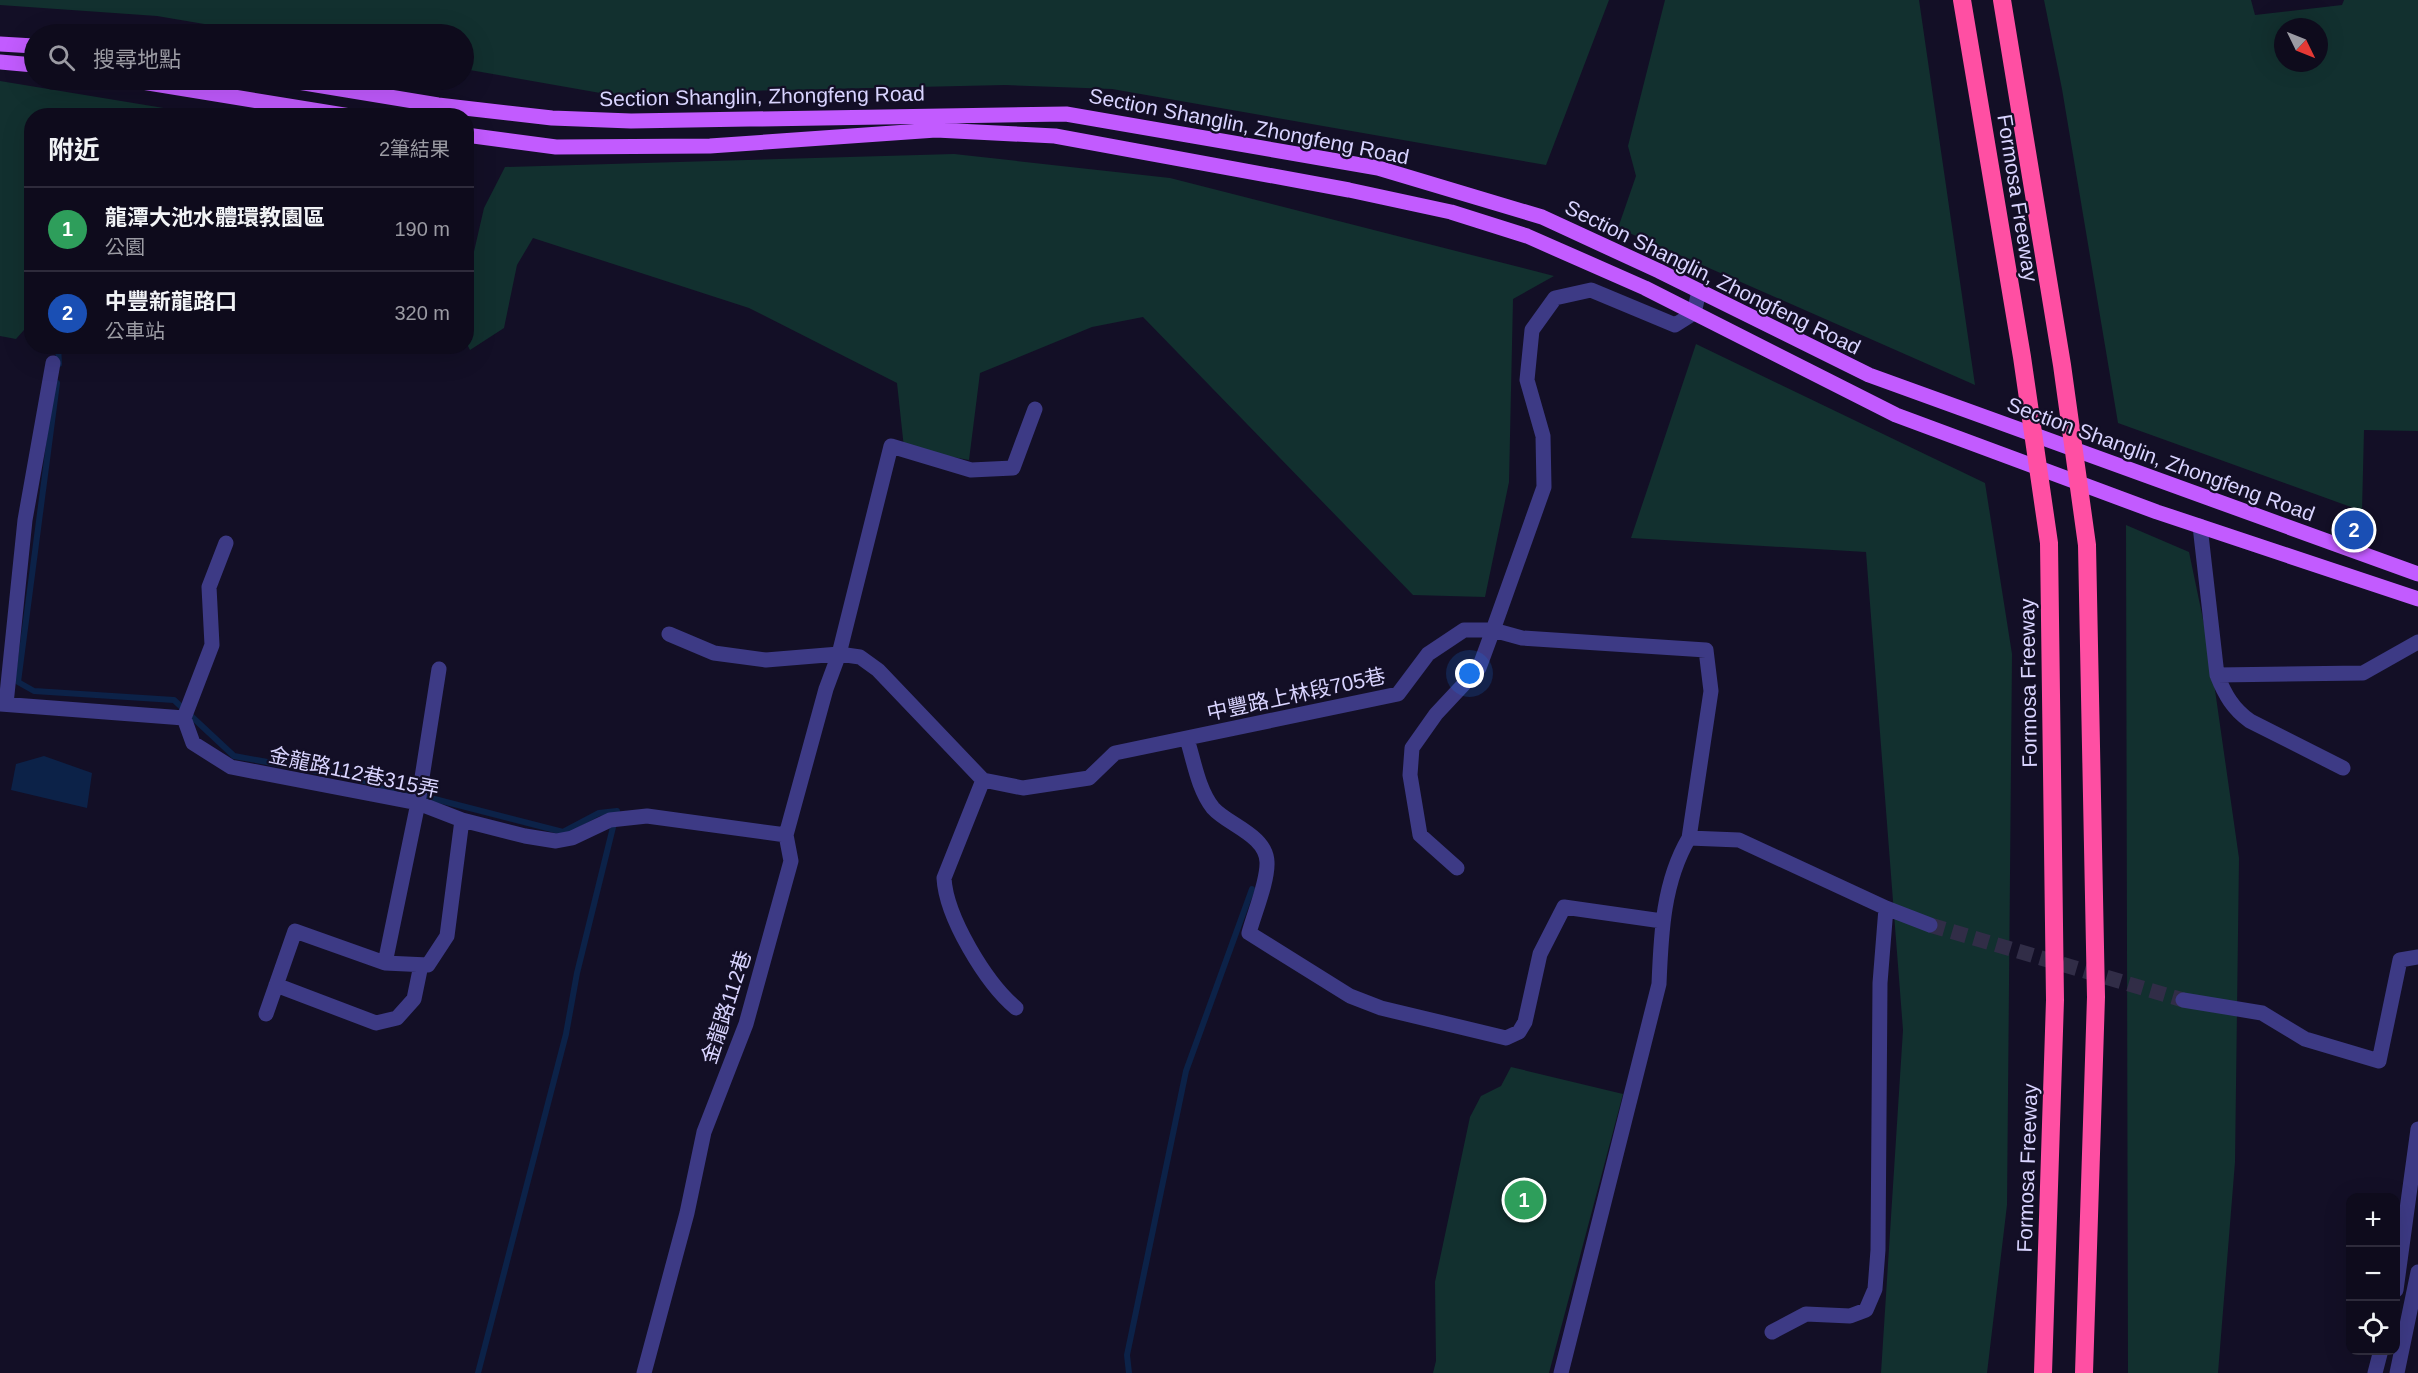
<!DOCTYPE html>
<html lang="zh-TW">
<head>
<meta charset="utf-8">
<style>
  :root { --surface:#0e0b1c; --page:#171425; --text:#f1f3f6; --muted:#9b9ba3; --line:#2e2b3b; --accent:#00e5ff }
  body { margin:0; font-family:Helvetica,"Noto Sans TC",sans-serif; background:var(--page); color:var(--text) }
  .controls { position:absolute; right:18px; bottom:18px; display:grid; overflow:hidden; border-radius:12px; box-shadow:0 6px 24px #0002 }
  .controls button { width:54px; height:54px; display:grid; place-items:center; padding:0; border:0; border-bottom:2px solid var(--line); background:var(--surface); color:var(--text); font:30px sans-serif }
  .compass { position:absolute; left:2274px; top:18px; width:54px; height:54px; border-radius:50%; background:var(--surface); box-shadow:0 6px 24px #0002; rotate:133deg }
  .you { position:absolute; left:1470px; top:674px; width:21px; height:21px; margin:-15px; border:4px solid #fff; border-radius:50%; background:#1a73e8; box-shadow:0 0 0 9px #1a73e833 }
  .badge { display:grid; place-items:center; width:39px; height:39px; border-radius:50%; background:var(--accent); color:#fff; font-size:20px; font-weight:700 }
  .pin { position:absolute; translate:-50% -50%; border:3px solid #fff; box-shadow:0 2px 6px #0006 }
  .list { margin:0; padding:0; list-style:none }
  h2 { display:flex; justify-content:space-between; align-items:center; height:78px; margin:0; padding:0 24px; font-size:26px }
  h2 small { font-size:20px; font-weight:400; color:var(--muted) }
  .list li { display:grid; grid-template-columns:39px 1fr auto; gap:18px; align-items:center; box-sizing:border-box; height:84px; padding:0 24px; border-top:2px solid var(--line) }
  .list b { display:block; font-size:22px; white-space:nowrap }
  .list p { margin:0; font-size:20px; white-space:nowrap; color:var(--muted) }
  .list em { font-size:20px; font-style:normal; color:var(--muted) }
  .icon { flex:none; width:33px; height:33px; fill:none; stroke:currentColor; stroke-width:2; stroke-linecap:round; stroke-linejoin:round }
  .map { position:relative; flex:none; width:2418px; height:1373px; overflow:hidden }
  .search { position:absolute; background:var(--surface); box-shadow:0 6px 24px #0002; left:24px; top:24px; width:450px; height:66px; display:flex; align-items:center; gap:15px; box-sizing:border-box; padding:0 21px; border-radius:33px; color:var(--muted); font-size:22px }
  .panel { position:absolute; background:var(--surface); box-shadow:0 6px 24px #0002; left:24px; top:108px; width:450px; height:246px; border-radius:24px }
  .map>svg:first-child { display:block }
  .green { fill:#12302f; fill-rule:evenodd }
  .water { fill:#0c2248 }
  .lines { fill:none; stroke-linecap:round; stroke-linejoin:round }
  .stream { stroke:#0c2248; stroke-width:6 }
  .minor-tunnel { stroke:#312d47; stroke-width:15; stroke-dasharray:15 8; stroke-linecap:butt }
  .minor { stroke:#3d3a85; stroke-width:15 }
  .major { stroke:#c25bff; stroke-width:15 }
  .highway { stroke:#ff4fa3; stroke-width:18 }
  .labels { text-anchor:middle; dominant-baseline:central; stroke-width:4.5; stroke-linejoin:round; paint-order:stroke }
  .street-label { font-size:21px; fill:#d9d4ff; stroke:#130f26 }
</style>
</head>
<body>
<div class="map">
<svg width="2418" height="1373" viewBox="0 0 2418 1373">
  <rect width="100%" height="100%" fill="#130f26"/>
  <!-- green -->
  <path class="green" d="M 0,0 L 1609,0 L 1546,165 L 1112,89 L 1005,85 L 606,94 L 464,69 L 464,34 L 263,34 L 157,16 L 0,5 Z
    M 1665,0 L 1919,0 L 1975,385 L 1618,228 L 1636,176 L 1628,146 Z
    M 2044,0 L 2251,0 L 2255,15 L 2342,5 L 2344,0 L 2418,0 L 2418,431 L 2364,430 L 2362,511 L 2118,423 L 2062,89 ZM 2283,27 L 2319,27 L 2319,63 L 2283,63 Z
    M 0,81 L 206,115 L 32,116 L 31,322 L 16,339 L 0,336 Z
    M 954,154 L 1170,178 L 1554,276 L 1513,299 L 1509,482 L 1485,597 L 1413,595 L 1143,317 L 1092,327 L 980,373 L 969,460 L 904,448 L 897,383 L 749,308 L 533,238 L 517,265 L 504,328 L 470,350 L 467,344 L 467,282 L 484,208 L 505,167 Z
    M 1696,344 L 1985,483 L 2012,654 L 2007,1205 L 1987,1373 L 1881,1373 L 1903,1030 L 1866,552 L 1631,538 Z
    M 2126,525 L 2189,552 L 2209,648 L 2239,858 L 2235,1162 L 2218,1373 L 2128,1373 Z
    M 1511,1067 L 1623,1094 L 1549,1373 L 1433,1373 L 1436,1361 L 1435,1282 L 1470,1117 L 1481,1096 L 1501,1086 Z"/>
  <!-- water -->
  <path class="water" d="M 44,756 L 92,773 L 87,808 L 11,790 L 16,764 Z"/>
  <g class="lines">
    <!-- stream -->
    <path class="stream" d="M 58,346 L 59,364
      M 57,383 L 18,682 L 34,691 L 174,700 L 234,756 L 345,776 L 563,832 L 599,813 L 617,811 L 577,973 L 566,1034 L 478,1373
      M 1129,1373 L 1127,1355 L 1186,1071 L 1252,889"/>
    <!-- minor-tunnel -->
    <path class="minor-tunnel" d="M 1930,925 L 2183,1000"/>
    <!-- minor -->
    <path class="minor" d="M 2200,526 L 2217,675 C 2225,695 2233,709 2250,721 L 2343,768
      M 669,634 L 714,653 L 766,660 L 839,654 L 891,446 L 971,470 L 1013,468 L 1035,409
      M 439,669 L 418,803 L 385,963 L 428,965 L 447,936 L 462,820
      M 2217,675 L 2363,673 L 2418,642
      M 0,704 L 184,718 L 193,743 L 231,767 L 418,803 L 462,820 L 525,836 L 556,841 L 572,838 L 610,820 L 647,816 L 786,835
      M 6,704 L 25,520 L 53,363
      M 184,718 L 212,645 L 209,587 L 226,543
      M 1187,739 C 1194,761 1198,789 1213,808 C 1228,825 1266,835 1267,862 C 1268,881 1254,914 1249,933 L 1350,996 L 1381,1008 L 1506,1038 L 1519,1032 L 1525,1022 L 1540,954 L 1564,907 L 1662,921
      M 983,780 L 944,878 C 946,917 986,983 1016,1008
      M 1689,838 L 1739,840 L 1886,908
      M 1457,868 L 1420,835 L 1410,775 L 1412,748 L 1436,714 L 1479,668 L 1493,630 L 1522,638 L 1706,650 L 1711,691 L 1689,838 C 1663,882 1661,934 1659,984 L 1561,1373
      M 276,985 L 376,1023 L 397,1018 L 414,999 L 421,965
      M 2183,1000 L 2262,1013 L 2305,1039 L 2379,1061 L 2400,960 L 2418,957
      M 266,1014 L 295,931 L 385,963
      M 2396,1290 L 2418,1129
      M 1772,1332 L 1806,1314 L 1850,1316 L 1866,1310 L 1875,1289 L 1878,1250 L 1880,983 L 1886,908 L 1930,925
      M 644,1373 L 687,1213 L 704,1132 L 746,1024 L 791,861 L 786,835 L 826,689 L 839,654 L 860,657 L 878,670 L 983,780 L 1023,788 L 1089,778 L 1115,753 L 1398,694 L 1428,654 L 1464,630 L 1493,630 L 1544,487 L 1543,436 L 1527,380 L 1532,330 L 1555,298 L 1591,290 L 1675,325 L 1694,313 L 1699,291
      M 2375,1373 L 2381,1350
      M 2397,1373 L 2418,1272"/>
    <!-- major -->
    <path class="major" d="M 0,44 L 34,46
      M 0,62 L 34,65
      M 130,80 L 350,116
      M 286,80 L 438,105 L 552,118 L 631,121 L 1066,114 L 1378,168 L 1542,217 L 1659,271 L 1869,375 L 2418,574
      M 466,135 L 556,147 L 710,146 L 936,130 L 1055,136 L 1349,190 L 1451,212 L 1527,236 L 1645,288 L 1896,415 L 2157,512 L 2418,599"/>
    <!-- highway -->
    <path class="highway" d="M 1962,0 L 2022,357 L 2049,543 L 2055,1000 L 2043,1373
      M 2002,0 L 2062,365 L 2087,545 L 2096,997 L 2084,1373"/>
  </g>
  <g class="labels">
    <!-- street labels -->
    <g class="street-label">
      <text transform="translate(762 96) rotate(-1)">Section Shanglin, Zhongfeng Road</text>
      <text transform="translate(1249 126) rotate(11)">Section Shanglin, Zhongfeng Road</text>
      <text transform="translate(2018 198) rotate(81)">Formosa Freeway</text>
      <text transform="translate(1713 277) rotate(26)">Section Shanglin, Zhongfeng Road</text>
      <text transform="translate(2161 459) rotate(20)">Section Shanglin, Zhongfeng Road</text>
      <text transform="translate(2028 683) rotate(-91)">Formosa Freeway</text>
      <text transform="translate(1296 694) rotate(-12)">中豐路上林段705巷</text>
      <text transform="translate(354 772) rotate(12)">金龍路112巷315弄</text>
      <text transform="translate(726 1007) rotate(-72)">金龍路112巷</text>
      <text transform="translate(2027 1168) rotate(-88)">Formosa Freeway</text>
    </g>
  </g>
</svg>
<div class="controls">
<button>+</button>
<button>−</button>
<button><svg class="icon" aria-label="locate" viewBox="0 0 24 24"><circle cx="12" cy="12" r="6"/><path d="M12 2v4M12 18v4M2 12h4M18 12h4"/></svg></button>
</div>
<svg class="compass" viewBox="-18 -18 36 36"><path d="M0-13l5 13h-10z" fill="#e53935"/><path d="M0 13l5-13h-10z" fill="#9b9ba3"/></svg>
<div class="you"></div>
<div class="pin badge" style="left:1524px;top:1200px;background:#2e9e5b">1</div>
<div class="pin badge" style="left:2354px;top:530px;background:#1a4fb4">2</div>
<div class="search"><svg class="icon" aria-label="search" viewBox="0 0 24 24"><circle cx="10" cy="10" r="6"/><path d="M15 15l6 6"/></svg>搜尋地點</div>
<section class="panel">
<h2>附近<small>2筆結果</small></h2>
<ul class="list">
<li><span class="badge" style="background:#2e9e5b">1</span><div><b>龍潭大池水體環教園區</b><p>公園</p></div><em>190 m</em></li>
<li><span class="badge" style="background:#1a4fb4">2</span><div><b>中豐新龍路口</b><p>公車站</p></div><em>320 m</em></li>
</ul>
</section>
</div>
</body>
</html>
